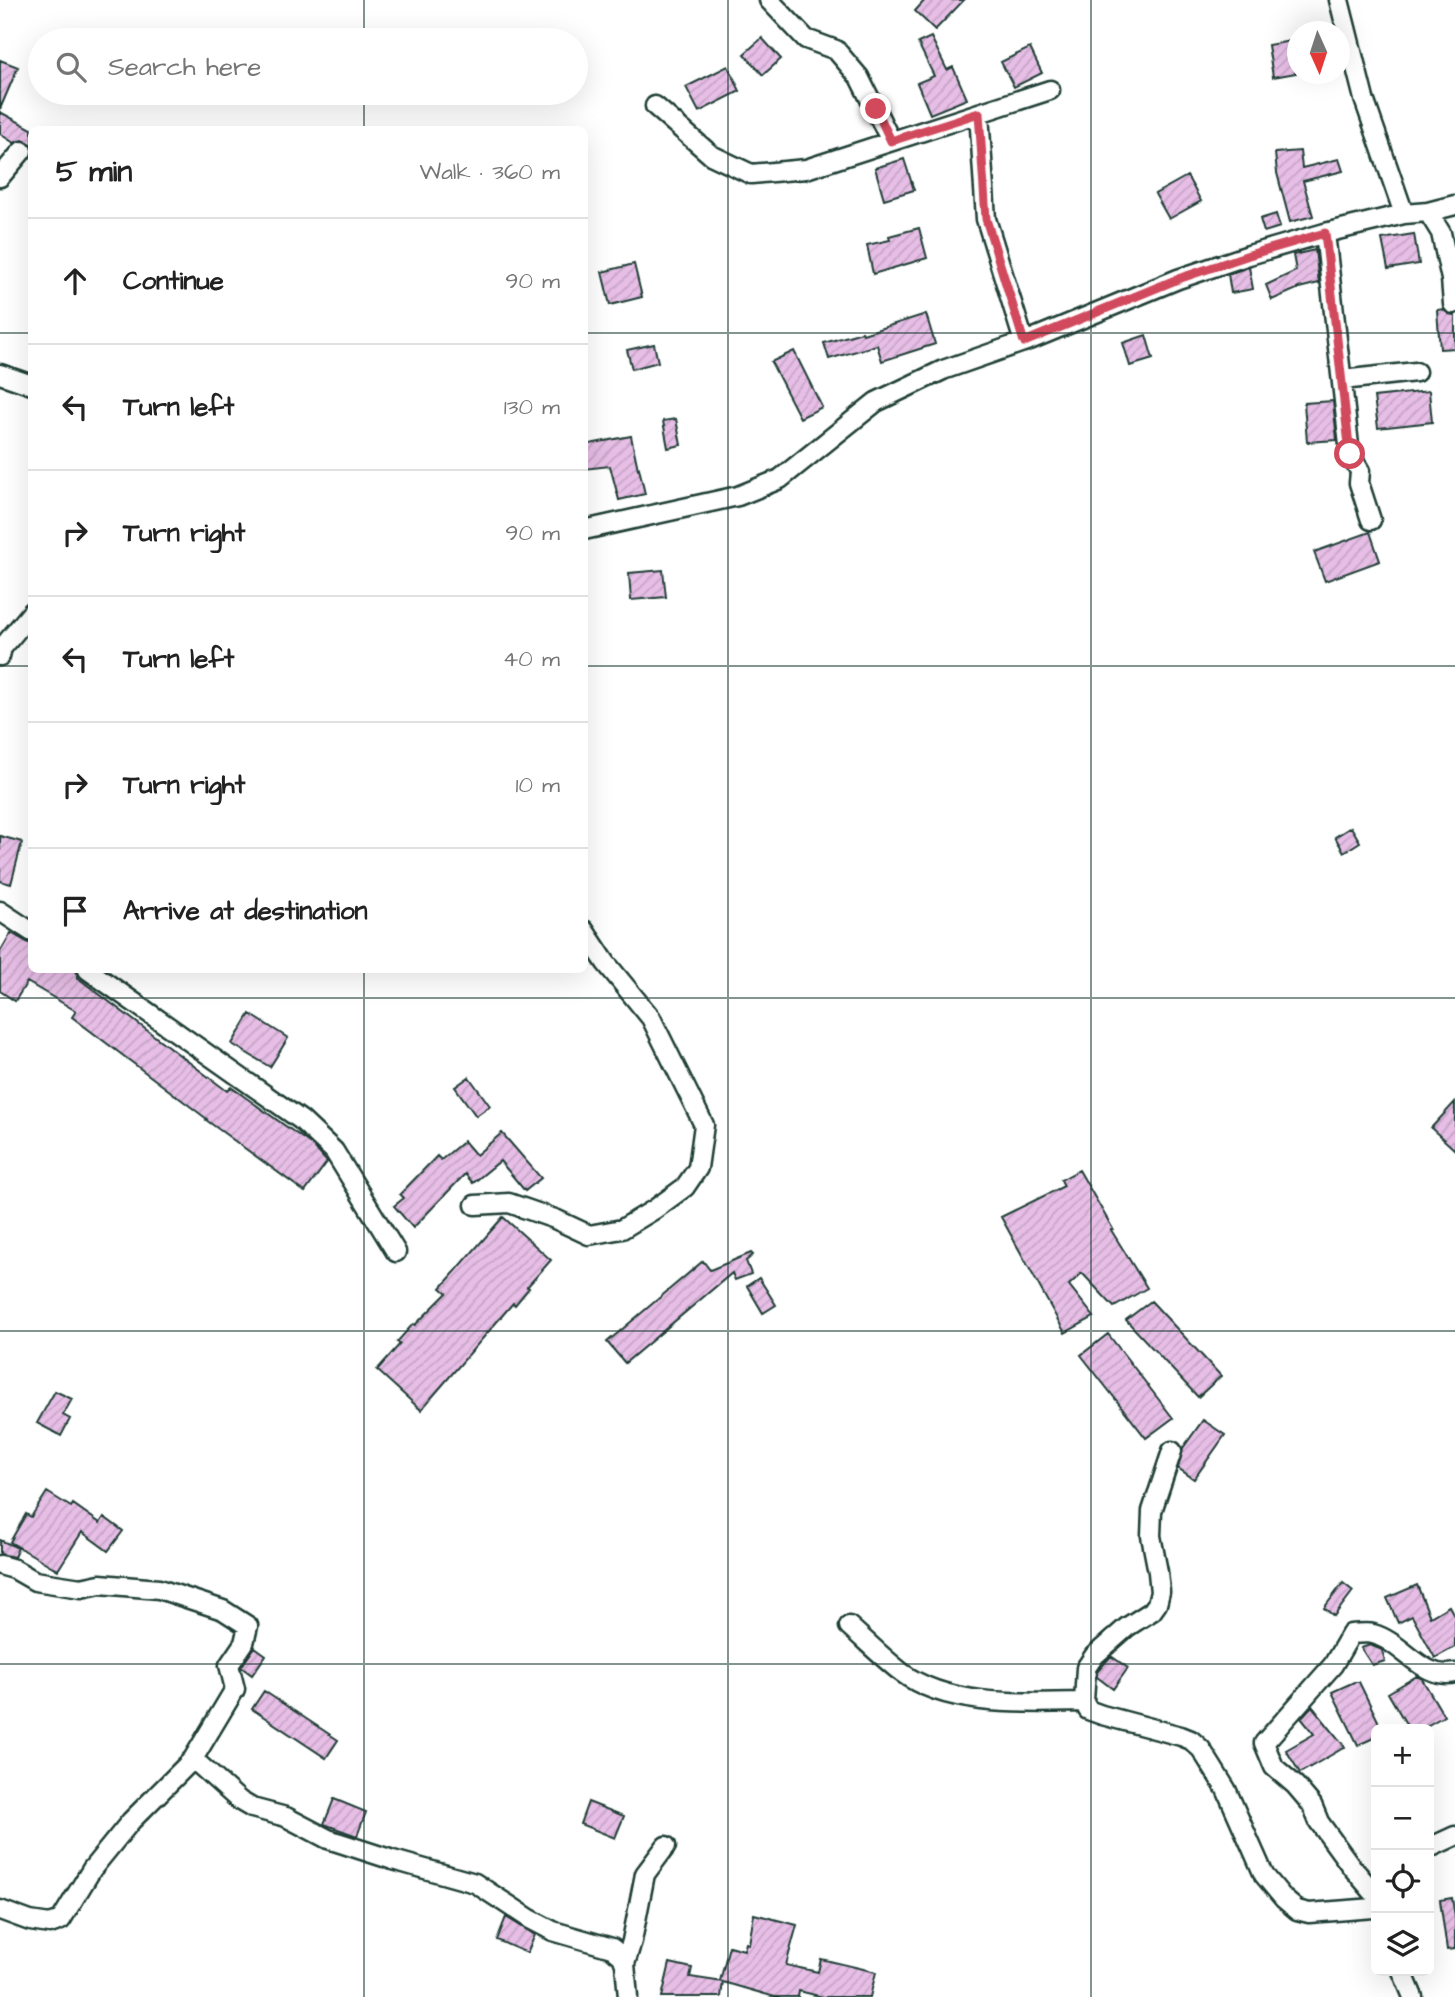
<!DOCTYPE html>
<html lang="en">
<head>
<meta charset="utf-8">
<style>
  :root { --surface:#fff; --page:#f2f2f2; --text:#222; --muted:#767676; --line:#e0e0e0 }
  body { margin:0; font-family:"Architects Daughter",sans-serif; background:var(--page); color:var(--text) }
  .controls { position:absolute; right:21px; bottom:21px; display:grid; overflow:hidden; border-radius:10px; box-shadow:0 7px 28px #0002 }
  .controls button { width:63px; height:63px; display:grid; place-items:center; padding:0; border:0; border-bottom:2px solid var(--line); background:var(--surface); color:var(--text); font:35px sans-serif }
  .compass { position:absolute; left:1287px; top:21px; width:63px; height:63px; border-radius:50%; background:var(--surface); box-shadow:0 7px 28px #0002; rotate:177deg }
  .stop { position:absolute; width:21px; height:21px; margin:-16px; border:5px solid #d1495b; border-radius:50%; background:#fff }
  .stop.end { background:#d1495b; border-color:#fff; box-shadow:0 2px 7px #0008 }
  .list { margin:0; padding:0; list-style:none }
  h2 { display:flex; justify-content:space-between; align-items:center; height:91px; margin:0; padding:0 28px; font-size:30px }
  h2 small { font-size:23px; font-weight:400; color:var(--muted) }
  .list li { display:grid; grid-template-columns:46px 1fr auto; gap:21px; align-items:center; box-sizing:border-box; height:126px; padding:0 28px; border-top:2px solid var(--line) }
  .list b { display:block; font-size:26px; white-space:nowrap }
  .list em { font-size:23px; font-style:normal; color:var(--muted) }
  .icon { flex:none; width:38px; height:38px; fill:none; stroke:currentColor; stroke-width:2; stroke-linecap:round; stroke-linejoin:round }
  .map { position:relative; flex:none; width:1455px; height:1997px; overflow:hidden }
  .search { position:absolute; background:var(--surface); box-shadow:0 7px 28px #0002; left:28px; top:28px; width:560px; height:77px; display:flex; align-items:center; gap:18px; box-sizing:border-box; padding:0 24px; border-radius:38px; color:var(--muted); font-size:26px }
  .panel { position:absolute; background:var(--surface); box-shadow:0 7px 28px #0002; left:28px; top:126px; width:560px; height:847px; border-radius:10px }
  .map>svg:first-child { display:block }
  .building { fill:url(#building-hatch); stroke:#1f3d34; stroke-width:2 }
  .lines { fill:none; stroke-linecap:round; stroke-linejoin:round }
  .minor-casing { stroke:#1f3d34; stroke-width:23 }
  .minor { stroke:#fff; stroke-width:18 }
  .route { stroke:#d1495b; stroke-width:9 }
  .grid { fill:none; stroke:#1f3d34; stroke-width:2; stroke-opacity:0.55 }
</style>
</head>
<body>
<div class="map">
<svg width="1455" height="1997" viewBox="0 0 1455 1997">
  <defs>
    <pattern id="building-hatch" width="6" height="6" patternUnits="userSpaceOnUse" patternTransform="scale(1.75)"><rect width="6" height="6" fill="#e7bee6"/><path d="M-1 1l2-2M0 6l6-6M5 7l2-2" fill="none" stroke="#c6a4c6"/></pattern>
  </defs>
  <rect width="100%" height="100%" fill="#fff"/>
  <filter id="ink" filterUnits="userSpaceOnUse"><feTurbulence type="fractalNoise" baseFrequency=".0143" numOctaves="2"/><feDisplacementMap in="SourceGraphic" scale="14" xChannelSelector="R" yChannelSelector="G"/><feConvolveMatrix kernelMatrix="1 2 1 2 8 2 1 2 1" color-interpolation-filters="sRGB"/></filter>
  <g filter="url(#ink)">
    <!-- building -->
    <path class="building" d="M 925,0 L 964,0 L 935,30 L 915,11 Z
      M 931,37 L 947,70 L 953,67 L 967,99 L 930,114 L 917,83 L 934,76 L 918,43 Z
      M 762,38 L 781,59 L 763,75 L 744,54 Z
      M 1291,41 L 1296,73 L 1273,77 L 1268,45 Z
      M 1030,48 L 1042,73 L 1014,87 L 1001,62 Z
      M 0,60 L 18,67 L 0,109 Z
      M 728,66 L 740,91 L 699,112 L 686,87 Z
      M 0,112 L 32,129 L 32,145 L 23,140 L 14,143 L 0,134 Z
      M 1300,151 L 1302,168 L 1339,159 L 1343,171 L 1303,181 L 1313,216 L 1290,222 L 1277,173 L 1275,153 Z
      M 904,159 L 914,190 L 884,199 L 875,168 Z
      M 1187,176 L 1201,201 L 1169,219 L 1155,194 Z
      M 1276,214 L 1280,227 L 1264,232 L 1260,219 Z
      M 919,228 L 927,258 L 873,274 L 867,245 L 890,240 L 889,236 Z
      M 1414,234 L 1419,264 L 1388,269 L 1382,239 Z
      M 1315,250 L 1319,283 L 1299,288 L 1272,300 L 1266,285 L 1296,271 L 1293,255 Z
      M 634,264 L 642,297 L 610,305 L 602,272 Z
      M 1249,267 L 1253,289 L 1231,293 L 1228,274 Z
      M 1443,309 L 1449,314 L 1455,315 L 1455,348 L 1440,349 L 1437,310 Z
      M 926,314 L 935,344 L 882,361 L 877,345 L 829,359 L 824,343 L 862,332 L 863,334 Z
      M 1146,335 L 1153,359 L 1130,366 L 1123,343 Z
      M 654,344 L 658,362 L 632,369 L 627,350 Z
      M 794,351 L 822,407 L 800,418 L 771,362 Z
      M 1429,391 L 1432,422 L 1378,428 L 1374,397 Z
      M 1333,401 L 1337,440 L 1307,442 L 1304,403 Z
      M 676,419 L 681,445 L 668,448 L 663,421 Z
      M 631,436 L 638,469 L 639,468 L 645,494 L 619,500 L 610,466 L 584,469 L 584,445 Z
      M 1370,532 L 1380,561 L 1325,581 L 1314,552 Z
      M 663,570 L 666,597 L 631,600 L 629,573 Z
      M 1351,827 L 1360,842 L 1344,852 L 1335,837 Z
      M 0,836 L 22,842 L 11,884 L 0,881 Z
      M 11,933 L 32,945 L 32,970 L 72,970 L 77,972 L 78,978 L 227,1091 L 231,1087 L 312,1145 L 327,1162 L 305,1192 L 206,1120 L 207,1119 L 72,1017 L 76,1011 L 27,982 L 15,1001 L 0,991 L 0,952 Z
      M 250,1014 L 288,1038 L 270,1067 L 232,1044 Z
      M 469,1077 L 490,1106 L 476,1116 L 455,1087 Z
      M 1455,1102 L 1455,1150 L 1431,1128 Z
      M 502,1133 L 541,1178 L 525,1191 L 500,1161 L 473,1183 L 465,1174 L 413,1228 L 394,1206 L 404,1198 L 400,1194 L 437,1156 L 441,1160 L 464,1141 L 476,1155 Z
      M 1079,1170 L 1113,1229 L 1111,1230 L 1147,1288 L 1114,1307 L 1082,1273 L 1069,1285 L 1094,1317 L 1065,1333 L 1001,1217 L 1064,1186 L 1061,1180 Z
      M 503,1217 L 551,1260 L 527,1287 L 529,1288 L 515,1305 L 513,1303 L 421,1410 L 377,1370 L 400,1344 L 397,1342 L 413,1324 L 415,1325 L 447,1293 L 441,1288 Z
      M 751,1253 L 753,1255 L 746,1261 L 751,1274 L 735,1280 L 732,1273 L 625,1363 L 607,1342 L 703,1261 L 710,1270 Z
      M 759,1278 L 776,1305 L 763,1313 L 747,1286 Z
      M 1151,1301 L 1221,1376 L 1198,1397 L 1126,1320 Z
      M 1108,1334 L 1173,1418 L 1146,1438 L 1081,1355 Z
      M 55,1391 L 72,1399 L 63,1415 L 70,1419 L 61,1436 L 37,1423 Z
      M 1203,1420 L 1225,1435 L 1194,1479 L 1178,1468 L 1183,1448 Z
      M 47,1492 L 71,1507 L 73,1504 L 100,1523 L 104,1517 L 123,1531 L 108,1551 L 82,1532 L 58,1570 L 10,1542 L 26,1514 L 31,1517 Z
      M 0,1540 L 18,1548 L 14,1557 L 0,1554 Z
      M 1343,1583 L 1353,1591 L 1334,1616 L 1324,1608 Z
      M 1417,1585 L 1430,1617 L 1449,1606 L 1455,1617 L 1455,1647 L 1435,1658 L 1412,1616 L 1398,1623 L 1387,1598 Z
      M 1370,1645 L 1382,1650 L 1385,1661 L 1372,1665 L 1361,1648 Z
      M 255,1647 L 266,1655 L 252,1675 L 241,1667 Z
      M 1111,1656 L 1128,1668 L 1113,1689 L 1097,1677 L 1097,1672 Z
      M 1417,1676 L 1422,1679 L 1444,1716 L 1421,1729 L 1409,1729 L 1388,1693 Z
      M 1354,1682 L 1359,1682 L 1382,1729 L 1376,1729 L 1376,1737 L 1358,1745 L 1332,1692 Z
      M 264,1691 L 338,1740 L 326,1758 L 252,1709 Z
      M 1312,1706 L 1345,1747 L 1300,1773 L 1286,1750 L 1314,1734 L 1301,1718 Z
      M 334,1799 L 366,1812 L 357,1836 L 324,1824 Z
      M 588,1802 L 624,1816 L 615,1838 L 580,1824 Z
      M 1452,1898 L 1455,1916 L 1455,1949 L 1447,1950 L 1440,1900 Z
      M 754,1914 L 797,1925 L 786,1965 L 818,1972 L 821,1959 L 876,1972 L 870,1997 L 823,1997 L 799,1991 L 798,1997 L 775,1997 L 723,1982 L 721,1997 L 662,1997 L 670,1963 L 692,1968 L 690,1977 L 723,1982 L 720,1981 L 729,1946 L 744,1950 L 746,1943 L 749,1944 Z
      M 506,1917 L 535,1935 L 527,1953 L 497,1940 Z"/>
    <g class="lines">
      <defs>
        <path id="minor" d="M 769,0 L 806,39 L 836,50 L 859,77 L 891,141
          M 1339,0 L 1364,99 L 1404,214
          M 655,106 L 711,155 L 751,174 L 806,169 L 1050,90
          M 979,113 L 986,219 L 1024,342
          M 0,177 L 22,151
          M 1428,212 L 1441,233 L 1451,279 L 1453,304
          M 1325,233 L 1350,454 L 1360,471 L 1359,483 L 1371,520
          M 0,374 L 32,385
          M 1342,380 L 1416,372
          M 584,530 L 738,496 L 780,479 L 876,402 L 943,370 L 1032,339 L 1178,279 L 1249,255 L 1325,233 L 1404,214 L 1428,212 L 1455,205
          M 0,656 L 2,648 L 32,612
          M 0,911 L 32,932
          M 88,970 L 301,1120 L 334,1151 L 396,1252
          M 475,1205 L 509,1203 L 555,1219 L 589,1235 L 622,1229 L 655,1209 L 685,1187 L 698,1168 L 704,1125 L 651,1018 L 606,963 L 584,930
          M 1172,1451 L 1152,1511 L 1151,1536 L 1158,1572 L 1160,1592 L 1157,1604 L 1152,1611 L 1127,1627 L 1094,1656 L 1086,1668 L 1084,1702 L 1088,1710 L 1102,1715 L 1181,1736 L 1191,1740 L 1201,1749 L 1226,1789 L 1264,1875 L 1284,1899 L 1297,1910 L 1309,1913 L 1374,1908
          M 0,1565 L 14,1569 L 35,1581 L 81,1588 L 100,1584 L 159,1589 L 223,1610 L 248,1626 L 244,1643 L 229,1665 L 235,1689 L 193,1759 L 131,1821 L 92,1869 L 61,1920 L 50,1924 L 30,1921 L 0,1910
          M 849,1626 C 866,1641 883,1658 901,1672 C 948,1708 1028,1703 1084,1702
          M 193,1759 L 240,1801 L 252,1808 L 286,1817 L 328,1839 L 393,1860 L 475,1883 L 530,1919 L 553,1931 L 612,1948 L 622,1956 L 625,1964
          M 1429,1848 L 1455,1836
          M 1373,1892 L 1351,1866 L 1319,1822 L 1312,1805 L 1295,1785 L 1274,1767 L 1264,1743 L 1333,1665 L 1351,1634 C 1358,1634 1367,1632 1373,1634 C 1403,1642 1423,1681 1455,1673
          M 1402,1971 L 1413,1997
          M 628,1997 L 625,1964 L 632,1941 L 645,1874 L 666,1846"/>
      </defs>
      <!-- minor casing -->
      <use href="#minor" class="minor-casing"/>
      <!-- minor -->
      <use href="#minor" class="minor"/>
    </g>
  </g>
  <g class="lines" filter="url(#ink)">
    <!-- route -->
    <path class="route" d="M 876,109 L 891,141 L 979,113 L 986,219 L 1024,342 L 1178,279 L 1249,255 L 1325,233 L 1350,454"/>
  </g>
  <!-- grid -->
  <path class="grid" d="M 364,0 L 364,40M 728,0 L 728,1997M 1091,0 L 1091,1997M 364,93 L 364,130M 0,333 L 32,333M 584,333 L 1455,333M 0,666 L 32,666M 584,666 L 1455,666M 364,970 L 364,1997M 0,998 L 1455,998M 0,1331 L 1455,1331M 0,1664 L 1455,1664"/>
</svg>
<div class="controls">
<button>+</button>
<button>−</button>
<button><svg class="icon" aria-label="locate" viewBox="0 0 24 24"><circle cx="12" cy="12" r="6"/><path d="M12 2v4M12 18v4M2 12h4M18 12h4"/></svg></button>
<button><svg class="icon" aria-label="layers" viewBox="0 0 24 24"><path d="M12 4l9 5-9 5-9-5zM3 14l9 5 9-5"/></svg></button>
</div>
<svg class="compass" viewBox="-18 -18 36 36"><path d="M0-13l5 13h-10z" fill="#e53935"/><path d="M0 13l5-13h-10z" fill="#767676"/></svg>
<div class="stop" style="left:1350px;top:454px"></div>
<div class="stop end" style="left:876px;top:109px"></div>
<div class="search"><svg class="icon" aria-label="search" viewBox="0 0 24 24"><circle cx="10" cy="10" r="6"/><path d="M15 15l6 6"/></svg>Search here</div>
<section class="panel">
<h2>5 min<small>Walk · 360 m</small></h2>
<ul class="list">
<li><svg class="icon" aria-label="ahead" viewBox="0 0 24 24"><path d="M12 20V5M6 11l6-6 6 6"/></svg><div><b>Continue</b></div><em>90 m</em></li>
<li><svg class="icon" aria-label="left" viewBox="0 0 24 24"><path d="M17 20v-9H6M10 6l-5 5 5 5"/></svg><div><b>Turn left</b></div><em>130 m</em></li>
<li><svg class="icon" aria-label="right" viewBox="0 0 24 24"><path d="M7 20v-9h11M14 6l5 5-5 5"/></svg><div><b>Turn right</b></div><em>90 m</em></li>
<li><svg class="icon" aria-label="left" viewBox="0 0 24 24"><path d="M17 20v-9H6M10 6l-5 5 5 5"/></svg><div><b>Turn left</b></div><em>40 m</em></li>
<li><svg class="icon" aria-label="right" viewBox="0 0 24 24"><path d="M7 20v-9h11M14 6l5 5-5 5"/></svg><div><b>Turn right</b></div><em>10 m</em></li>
<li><svg class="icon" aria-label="arrive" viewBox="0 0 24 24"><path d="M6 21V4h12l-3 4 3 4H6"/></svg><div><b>Arrive at destination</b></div></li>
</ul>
</section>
</div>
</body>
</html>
